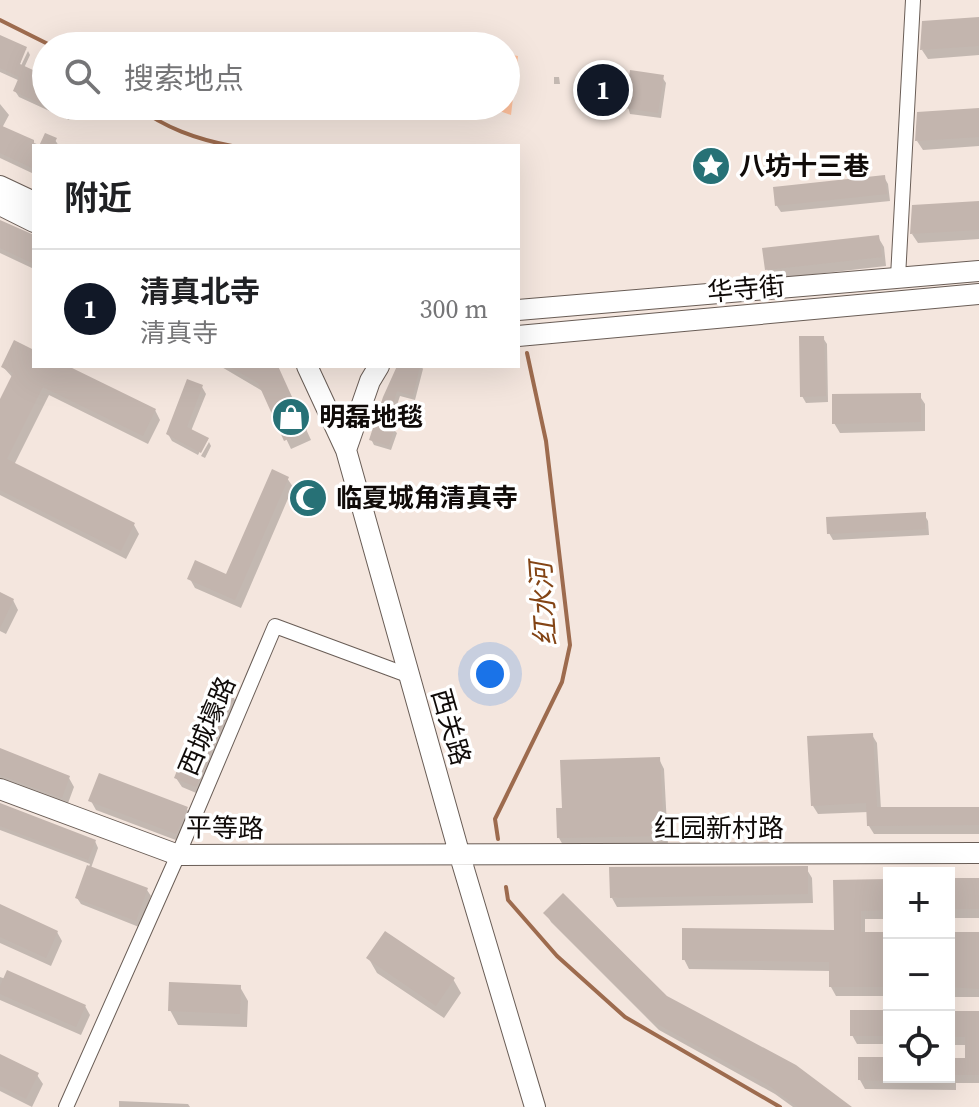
<!DOCTYPE html>
<html lang="zh">
<head>
<meta charset="utf-8">
<style>
  :root { --surface:#fff; --page:#f2f2f2; --text:#202124; --muted:#757577; --line:#e0e0e0; --accent:#111827 }
  body { margin:0; font-family:"Source Serif 4","Noto Sans SC",serif; background:var(--page); color:var(--text) }
  .controls { position:absolute; right:24px; bottom:24px; display:grid; overflow:hidden; border-radius:0px; box-shadow:0 8px 32px #0002 }
  .controls button { width:72px; height:72px; display:grid; place-items:center; padding:0; border:0; border-bottom:2px solid var(--line); background:var(--surface); color:var(--text); font:40px sans-serif }
  .you { position:absolute; left:490px; top:674px; width:28px; height:28px; margin:-20px; border:6px solid #fff; border-radius:50%; background:#1a73e8; box-shadow:0 0 0 12px #1a73e833 }
  .badge { display:grid; place-items:center; width:52px; height:52px; border-radius:50%; background:var(--accent); color:#fff; font-size:26px; font-weight:700 }
  .pin { position:absolute; translate:-50% -50%; border:4px solid #fff; box-shadow:0 2px 8px #0006 }
  .list { margin:0; padding:0; list-style:none }
  h2 { display:flex; justify-content:space-between; align-items:center; height:104px; margin:0; padding:0 32px; font-size:34px }
  h2 small { font-size:26px; font-weight:400; color:var(--muted) }
  .list li { display:grid; grid-template-columns:52px 1fr auto; gap:24px; align-items:center; box-sizing:border-box; height:120px; padding:0 32px; border-top:2px solid var(--line) }
  .list b { display:block; font-size:30px; white-space:nowrap }
  .list p { margin:0; font-size:26px; white-space:nowrap; color:var(--muted) }
  .list em { font-size:26px; font-style:normal; color:var(--muted) }
  .icon { flex:none; width:44px; height:44px; fill:none; stroke:currentColor; stroke-width:2; stroke-linecap:round; stroke-linejoin:round }
  .map { position:relative; flex:none; width:979px; height:1107px; overflow:hidden }
  .search { position:absolute; background:var(--surface); box-shadow:0 8px 32px #0002; left:32px; top:32px; width:488px; height:88px; display:flex; align-items:center; gap:20px; box-sizing:border-box; padding:0 28px; border-radius:44px; color:var(--muted); font-size:30px }
  .panel { position:absolute; background:var(--surface); box-shadow:0 8px 32px #0002; left:32px; top:144px; width:488px; height:224px; border-radius:0px }
  .map>svg:first-child { display:block }
  .green { fill:#fdbf9b }
  .shadow { fill:#0003 }
  .lines { fill:none; stroke-linecap:round; stroke-linejoin:round }
  .stream { stroke:#9d6b4e; stroke-width:4 }
  .building { fill:#c3b5ae }
  .minor-casing { stroke:#695d56; stroke-width:16 }
  .secondary-casing { stroke:#695d56; stroke-width:22 }
  .minor { stroke:#fff; stroke-width:14 }
  .secondary { stroke:#fff; stroke-width:20 }
  .labels { text-anchor:middle; dominant-baseline:central; stroke-width:7; stroke-linejoin:round; paint-order:stroke }
  .poi-label { font-size:26px; font-weight:bold; fill:#100b09; stroke:#fff; text-anchor:start }
  .street-label { font-size:26px; fill:#100b09; stroke:#fff }
  .water-label { font-size:28px; font-style:italic; fill:#834415; stroke:#fff }
</style>
</head>
<body>
<div class="map">
<svg width="979" height="1107" viewBox="0 0 979 1107">
  <rect width="100%" height="100%" fill="#f4e6de"/>
  <!-- green -->
  <path class="green" d="M 506,54 L 518,56 L 511,115 L 486,106 L 506,106 Z"/>
  <!-- shadow -->
  <path class="shadow" d="M 979,19 L 979,55 L 928,59 L 922,50 Z
    M 0,37 L 27,50 L 24,50 L 17,74 L 28,51 L 30,55 L 24,68 L 46,78 L 46,106 L 76,106 L 69,120 L 19,97 L 15,91 L 20,81 L 0,72 Z
    M 554,77 L 559,77 L 560,84 L 554,84 Z
    M 662,77 L 666,83 L 661,118 L 630,114 L 627,103 L 619,102 L 616,96 Z
    M 0,104 L 9,115 L 2,128 L 41,146 L 55,140 L 59,146 L 34,146 L 34,174 L 0,158 Z
    M 979,110 L 979,146 L 923,150 L 917,141 Z
    M 884,177 L 888,184 L 890,201 L 781,212 L 777,206 L 775,189 Z
    M 979,203 L 979,239 L 918,243 L 912,234 Z
    M 0,222 L 34,236 L 34,269 L 0,253 Z
    M 878,237 L 884,247 L 886,266 L 772,279 L 767,269 Z
    M 823,338 L 827,344 L 828,402 L 806,403 L 802,396 Z
    M 34,352 L 34,366 L 63,366 L 155,410 L 160,420 L 148,444 L 49,395 L 14,465 L 134,525 L 139,534 L 126,559 L 0,495 L 0,404 L 13,378 L 3,367 Z
    M 220,366 L 277,366 L 311,440 L 291,449 L 264,392 Z
    M 400,366 L 421,366 L 423,369 L 415,400 L 400,396 L 390,426 L 397,433 L 391,450 L 374,445 L 371,439 Z
    M 202,387 L 206,394 L 191,431 L 208,441 L 205,441 L 198,455 L 172,441 L 168,434 Z
    M 919,395 L 925,404 L 925,431 L 840,433 L 834,423 Z
    M 209,442 L 211,446 L 205,458 L 201,456 Z
    M 287,478 L 293,487 L 241,608 L 195,588 L 190,579 L 227,577 Z
    M 924,514 L 928,521 L 929,535 L 833,540 L 829,533 Z
    M 0,594 L 13,600 L 18,610 L 6,634 L 0,631 Z
    M 233,697 L 239,706 L 201,795 L 182,787 L 176,778 Z
    M 872,735 L 877,743 L 881,809 L 979,810 L 979,834 L 874,834 L 869,826 L 868,812 L 818,814 L 813,806 Z
    M 0,750 L 69,778 L 74,787 L 67,806 L 0,780 Z
    M 659,759 L 664,769 L 668,845 L 564,847 L 559,838 Z
    M 91,801 L 186,808 L 192,817 L 181,842 L 96,810 Z
    M 0,805 L 95,841 L 98,848 L 91,868 L 147,890 L 151,896 L 139,927 L 81,904 L 77,898 L 90,864 L 0,830 Z
    M 806,868 L 812,878 L 813,903 L 617,907 L 612,898 Z
    M 949,880 L 979,880 L 979,918 L 949,918 Z
    M 889,881 L 889,919 L 865,919 L 865,934 L 889,934 L 889,996 L 836,996 L 831,987 L 831,971 L 689,969 L 684,959 L 836,932 Z
    M 0,906 L 57,932 L 62,941 L 51,966 L 0,943 Z
    M 546,913 L 666,998 L 849,1107 L 793,1107 L 775,1094 L 659,1030 L 551,922 Z
    M 979,933 L 979,997 L 949,997 L 949,934 Z
    M 369,959 L 453,979 L 461,993 L 444,1018 L 377,973 Z
    M 0,977 L 85,1006 L 90,1015 L 81,1035 L 0,1000 Z
    M 240,987 L 248,1001 L 247,1027 L 178,1025 L 170,1010 Z
    M 889,1012 L 889,1044 L 857,1044 L 852,1035 Z
    M 949,1012 L 979,1013 L 979,1083 L 956,1083 L 956,1090 L 865,1089 L 860,1080 L 889,1059 L 889,1077 L 949,1077 L 949,1060 L 967,1060 L 967,1045 L 949,1045 Z
    M 0,1057 L 37,1075 L 43,1084 L 32,1107 L 0,1091 Z
    M 119,1101 L 188,1104 L 190,1107 L 119,1107 Z"/>
  <g class="lines">
    <!-- stream -->
    <path class="stream" d="M 0,20 L 52,46
      M 136,106 C 165,128 196,139 232,146
      M 498,839 L 495,819 L 562,682 L 570,645 L 546,441 L 527,353
      M 506,887 L 508,900 L 557,956 L 625,1017 L 780,1107"/>
  </g>
  <!-- building -->
  <path class="building" d="M 979,17 L 979,46 L 920,50 L 922,21 Z
    M 0,35 L 27,47 L 20,64 L 46,76 L 46,106 L 13,91 L 19,77 L 0,68 Z
    M 630,70 L 664,75 L 658,113 L 624,108 L 626,98 L 614,96 L 616,76 L 629,78 Z
    M 979,108 L 979,137 L 915,141 L 917,112 Z
    M 0,125 L 34,140 L 34,169 L 0,153 Z
    M 45,133 L 57,138 L 53,146 L 39,146 Z
    M 885,175 L 887,194 L 775,206 L 773,187 Z
    M 979,201 L 979,230 L 910,234 L 912,205 Z
    M 0,220 L 34,235 L 34,264 L 0,248 Z
    M 879,235 L 882,257 L 765,270 L 762,248 Z
    M 799,336 L 824,336 L 826,396 L 800,397 Z
    M 14,340 L 34,350 L 34,366 L 68,366 L 156,409 L 143,436 L 43,387 L 7,459 L 135,523 L 121,551 L 0,490 L 0,399 L 13,373 L 1,367 Z
    M 228,366 L 278,366 L 307,430 L 284,441 L 258,383 Z
    M 397,366 L 420,366 L 413,396 L 397,391 L 387,423 L 395,426 L 389,446 L 369,440 L 383,397 Z
    M 187,379 L 203,385 L 187,427 L 209,438 L 201,453 L 166,434 Z
    M 921,393 L 921,422 L 832,424 L 832,394 Z
    M 272,469 L 289,477 L 235,600 L 187,579 L 195,560 L 226,574 Z
    M 926,512 L 926,529 L 827,534 L 826,517 Z
    M 0,592 L 14,599 L 0,628 Z
    M 211,686 L 235,696 L 196,787 L 174,778 Z
    M 873,733 L 877,807 L 979,807 L 979,825 L 867,826 L 866,803 L 811,806 L 807,736 Z
    M 0,748 L 70,776 L 62,798 L 0,775 Z
    M 660,757 L 664,836 L 557,838 L 556,808 L 562,808 L 560,760 Z
    M 99,773 L 188,807 L 176,834 L 88,801 Z
    M 0,803 L 96,840 L 88,860 L 0,826 Z
    M 87,865 L 148,888 L 136,921 L 75,898 Z
    M 808,866 L 808,894 L 610,898 L 609,867 Z
    M 949,878 L 979,878 L 979,909 L 949,909 Z
    M 889,879 L 889,910 L 861,911 L 861,932 L 889,932 L 889,987 L 829,987 L 829,962 L 682,960 L 682,928 L 834,930 L 833,880 Z
    M 563,893 L 667,996 L 796,1065 L 852,1107 L 798,1107 L 768,1085 L 652,1021 L 543,913 Z
    M 0,904 L 58,931 L 46,958 L 0,937 Z
    M 385,931 L 455,978 L 436,1006 L 366,958 Z
    M 949,932 L 979,932 L 979,989 L 949,987 Z
    M 7,970 L 86,1005 L 76,1027 L 0,994 L 0,986 Z
    M 169,982 L 241,985 L 240,1014 L 168,1011 Z
    M 850,1010 L 889,1010 L 889,1036 L 850,1036 Z
    M 949,1011 L 979,1011 L 979,1075 L 949,1075 L 949,1058 L 965,1058 L 965,1037 L 949,1037 Z
    M 0,1054 L 39,1073 L 26,1099 L 0,1086 Z
    M 858,1057 L 889,1057 L 889,1081 L 858,1080 Z"/>
  <g class="lines">
    <defs>
      <path id="minor" d="M 898,277 L 913,0
        M 66,1107 L 178,855 L 275,626 L 410,676"/>
      <path id="secondary" d="M 0,186 L 34,202
        M 0,205 L 34,222
        M 518,310 L 979,271
        M 518,336 L 979,294
        M 307,366 L 346,450 L 460,856 L 535,1107
        M 346,450 L 370,381 L 379,366
        M 0,789 L 178,855 L 979,853"/>
    </defs>
    <!-- minor casing -->
    <use href="#minor" class="minor-casing"/>
    <!-- secondary casing -->
    <use href="#secondary" class="secondary-casing"/>
    <!-- minor -->
    <use href="#minor" class="minor"/>
    <!-- secondary -->
    <use href="#secondary" class="secondary"/>
  </g>
  <!-- icons -->
  <defs>
    <symbol id="sight-disc" viewBox="-11 -11 22 22"><circle r="9.5" fill="#277176" stroke="#fff"/><path d="M0-6L1.8-2.2L6-1.7L2.9 1.2L3.7 5.4L0 3.3L-3.7 5.4L-2.9 1.2L-6-1.7L-1.8-2.2Z" fill="#fff"/></symbol>
    <symbol id="shop-disc" viewBox="-11 -11 22 22"><circle r="9.5" fill="#277176" stroke="#fff"/><path d="M-5-2.5h2.3a2.7 3.5 0 0 1 5.4 0H5L5.5 6h-11ZM-1.5-2.5h3a1.5 2.3 0 0 0-3 0Z" fill="#fff"/></symbol>
    <symbol id="mosque-disc" viewBox="-11 -11 22 22"><circle r="9.5" fill="#277176" stroke="#fff"/><path d="M3.5-4.9A6 6 0 1 0 3.5 4.9A5 5 0 1 1 3.5-4.9Z" fill="#fff"/></symbol>
  </defs>
  <g fill-rule="evenodd">
    <use href="#sight-disc" x="689" y="144" width="44" height="44"/>
    <use href="#shop-disc" x="269" y="395" width="44" height="44"/>
    <use href="#mosque-disc" x="286" y="476" width="44" height="44"/>
  </g>
  <g class="labels">
    <!-- poi labels -->
    <g class="poi-label">
      <text x="739" y="166">八坊十三巷</text>
      <text x="319" y="417">明磊地毯</text>
      <text x="336" y="498">临夏城角清真寺</text>
    </g>
    <!-- street labels -->
    <g class="street-label">
      <text transform="translate(746 289) rotate(-5)">华寺街</text>
      <text transform="translate(207 726) rotate(-67)">西城壕路</text>
      <text transform="translate(451 727) rotate(74)">西关路</text>
      <text transform="translate(225 828) rotate(1)">平等路</text>
      <text x="719" y="828">红园新村路</text>
    </g>
    <!-- water labels -->
    <g class="water-label">
      <text transform="translate(543 604) rotate(-94)">红水河</text>
    </g>
  </g>
</svg>
<div class="controls">
<button>+</button>
<button>−</button>
<button><svg class="icon" aria-label="locate" viewBox="0 0 24 24"><circle cx="12" cy="12" r="6"/><path d="M12 2v4M12 18v4M2 12h4M18 12h4"/></svg></button>
</div>
<div class="you"></div>
<div class="pin badge" style="left:603px;top:90px">1</div>
<div class="search"><svg class="icon" aria-label="search" viewBox="0 0 24 24"><circle cx="10" cy="10" r="6"/><path d="M15 15l6 6"/></svg>搜索地点</div>
<section class="panel">
<h2>附近<small></small></h2>
<ul class="list">
<li><span class="badge">1</span><div><b>清真北寺</b><p>清真寺</p></div><em>300 m</em></li>
</ul>
</section>
</div>
</body>
</html>
